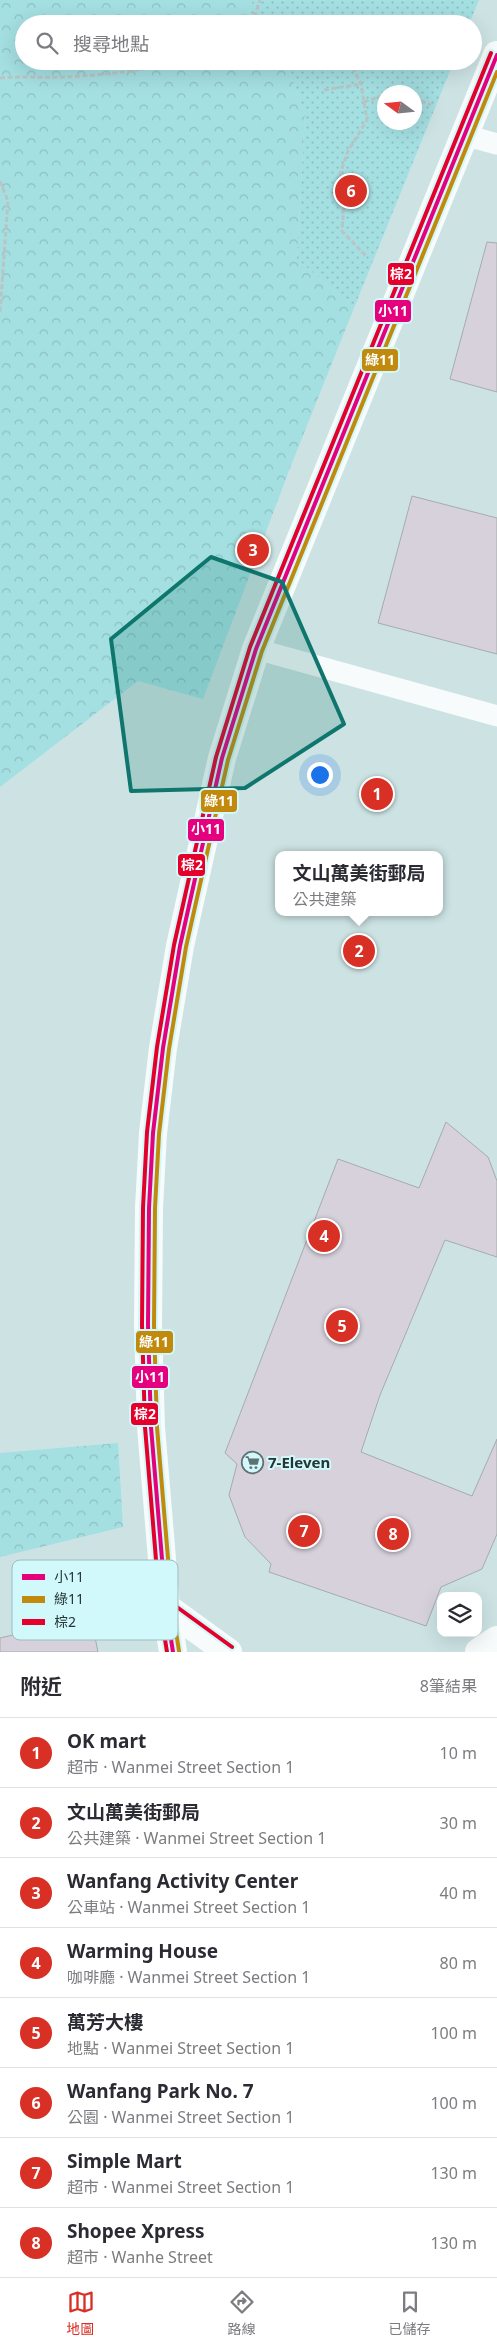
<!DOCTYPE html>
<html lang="zh-TW">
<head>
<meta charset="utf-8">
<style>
  :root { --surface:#fff; --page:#f7f7f7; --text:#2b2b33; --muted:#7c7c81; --line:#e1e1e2; --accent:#d93025 }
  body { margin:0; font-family:"Noto Sans","Noto Sans TC",sans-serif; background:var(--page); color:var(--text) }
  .controls { position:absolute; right:15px; bottom:15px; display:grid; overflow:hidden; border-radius:10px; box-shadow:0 5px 20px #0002 }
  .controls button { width:45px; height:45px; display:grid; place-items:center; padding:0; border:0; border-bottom:1px solid var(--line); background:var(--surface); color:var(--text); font:25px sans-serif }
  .compass { position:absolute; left:377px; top:85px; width:45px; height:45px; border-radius:50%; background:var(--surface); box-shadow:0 5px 20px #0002; rotate:285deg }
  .you { position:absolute; left:319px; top:774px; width:18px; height:18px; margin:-12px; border:4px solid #fff; border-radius:50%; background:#1a73e8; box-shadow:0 0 0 8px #1a73e833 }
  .badge { display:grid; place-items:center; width:32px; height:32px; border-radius:50%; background:var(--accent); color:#fff; font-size:16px; font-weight:700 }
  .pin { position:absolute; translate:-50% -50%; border:2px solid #fff; box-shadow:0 1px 5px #0006 }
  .popup { position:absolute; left:275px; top:851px; width:168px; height:65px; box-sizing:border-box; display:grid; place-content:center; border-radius:10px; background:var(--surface); filter:drop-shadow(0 1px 4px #0005); font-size:16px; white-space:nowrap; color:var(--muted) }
  .popup b { font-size:19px; color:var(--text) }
  .popup::after { content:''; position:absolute; left:50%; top:100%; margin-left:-10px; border:10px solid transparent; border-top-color:var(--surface) }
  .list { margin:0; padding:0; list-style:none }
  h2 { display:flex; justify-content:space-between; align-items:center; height:65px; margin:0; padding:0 20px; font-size:21px }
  h2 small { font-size:16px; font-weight:400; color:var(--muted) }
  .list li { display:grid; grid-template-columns:32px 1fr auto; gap:15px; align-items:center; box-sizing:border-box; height:70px; padding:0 20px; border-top:1px solid var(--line) }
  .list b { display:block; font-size:19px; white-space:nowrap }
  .list p { margin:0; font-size:16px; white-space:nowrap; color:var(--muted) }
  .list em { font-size:16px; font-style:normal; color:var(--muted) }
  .icon { flex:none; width:28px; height:28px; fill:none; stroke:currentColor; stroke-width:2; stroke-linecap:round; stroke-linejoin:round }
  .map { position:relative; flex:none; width:497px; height:1652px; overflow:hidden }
  .search { position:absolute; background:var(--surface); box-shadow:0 5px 20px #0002; left:15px; right:15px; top:15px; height:55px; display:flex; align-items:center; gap:12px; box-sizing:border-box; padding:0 18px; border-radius:28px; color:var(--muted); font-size:19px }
  .sheet { height:625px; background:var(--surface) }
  nav { display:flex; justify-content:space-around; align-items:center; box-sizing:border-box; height:70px; border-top:1px solid var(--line); background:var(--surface); font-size:14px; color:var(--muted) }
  nav a { display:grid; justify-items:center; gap:2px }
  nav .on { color:var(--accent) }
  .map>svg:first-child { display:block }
  .forest { fill:url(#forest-crowns) }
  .park { fill:url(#park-dots); fill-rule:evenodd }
  .building { fill:#d6d1db; stroke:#a6abae }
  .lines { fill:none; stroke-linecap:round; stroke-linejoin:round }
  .path { stroke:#bbc4c4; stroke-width:3; stroke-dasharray:5 2.5; stroke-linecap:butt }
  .service { stroke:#f8fbfb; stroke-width:21 }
  .tertiary { stroke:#f8fbfb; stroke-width:28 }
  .bus-1-casing { stroke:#d1f8fa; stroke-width:8 }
  .bus-2-casing { stroke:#d1f8fa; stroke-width:8 }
  .bus-3-casing { stroke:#d1f8fa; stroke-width:8 }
  .bus-1 { stroke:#e5007d; stroke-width:4 }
  .bus-2 { stroke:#c28a0d; stroke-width:4 }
  .bus-3 { stroke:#e4002b; stroke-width:4 }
  .marked { fill:#0f766e; fill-opacity:0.2; stroke:#0f766e; stroke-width:4; stroke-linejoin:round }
  .labels { text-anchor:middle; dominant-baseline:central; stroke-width:4; stroke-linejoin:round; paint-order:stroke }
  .poi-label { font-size:15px; font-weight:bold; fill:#253435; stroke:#d1f8fa; text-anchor:start }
  .key { fill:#d1f8fa; stroke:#9dbdbf; stroke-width:1 }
  .key-label { font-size:14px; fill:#253435 }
  .line-badge { stroke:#d1f8fa; stroke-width:2 }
  .badge-label { font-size:14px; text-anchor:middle; font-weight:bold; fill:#fff }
</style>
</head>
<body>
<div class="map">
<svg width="497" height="1652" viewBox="0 0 497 1652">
  <defs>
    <pattern id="forest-crowns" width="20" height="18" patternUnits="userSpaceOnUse" patternTransform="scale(1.25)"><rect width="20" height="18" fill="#a4dfe2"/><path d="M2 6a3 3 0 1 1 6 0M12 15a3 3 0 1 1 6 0" fill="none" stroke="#8dc0c2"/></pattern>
    <pattern id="park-dots" width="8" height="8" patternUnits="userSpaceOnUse" patternTransform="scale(1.25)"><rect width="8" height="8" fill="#a4dfe2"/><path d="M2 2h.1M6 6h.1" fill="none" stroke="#8dc0c2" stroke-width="1.8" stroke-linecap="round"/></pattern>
  </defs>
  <rect width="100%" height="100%" fill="#cde3e3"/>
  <!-- forest -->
  <path class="forest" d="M 0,0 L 253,0 L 245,24 L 24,24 L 24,61 L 285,61 L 305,114 L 297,259 L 354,308 L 290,468 L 203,699 L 138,681 L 0,787 Z
    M 118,1443 L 123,1527 L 0,1557 L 0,1453 Z"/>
  <!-- park -->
  <path class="park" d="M 253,0 L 479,0 L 469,24 L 245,24 Z
    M 285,61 L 454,61 L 354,308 L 297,259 L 305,114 ZM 384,92 L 414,92 L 414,122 L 384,122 Z"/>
  <!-- building -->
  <path class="building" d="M 487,242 L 497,243 L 497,392 L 450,379 Z
    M 412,496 L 497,518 L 497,654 L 378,623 Z
    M 446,1122 L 488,1157 L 497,1181 L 497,1257 L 445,1240 L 380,1395 L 361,1452 L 472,1496 L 497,1439 L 497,1534 L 482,1569 L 441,1587 L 426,1626 L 269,1572 L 271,1564 L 245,1537 L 229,1495 L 237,1464 L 225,1453 L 338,1159 L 419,1188 Z
    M 91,1617 L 98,1652 L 0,1652 L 0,1638 Z"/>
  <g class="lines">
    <!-- path -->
    <path class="path" d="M 252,24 L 260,0
      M 349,61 L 361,84 L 367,120 L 348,151 L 340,174 L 345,190 L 342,231 L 367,257
      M 0,78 C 22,76 44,78 66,77 C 103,75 143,71 178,61
      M 324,90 L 361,84
      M 393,92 L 400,92
      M 414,98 L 431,105
      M 364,102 L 384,95
      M 0,181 L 8,201 L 0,313"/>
    <!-- service -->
    <path class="service" d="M 464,135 L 497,144
      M 256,649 L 497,716"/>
    <!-- tertiary -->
    <path class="tertiary" d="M 166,1607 L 228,1652
      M 173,1652 L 166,1607 L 151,1427 L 148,1325 L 149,1208 L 153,1133 L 163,1048 L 180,946 L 222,758 L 256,649 L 497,55
      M 479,1652 L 497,1640"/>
    <defs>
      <path id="bus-1" d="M 173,1652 L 166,1607 L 151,1427 L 148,1325 L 149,1208 L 153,1133 L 163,1048 L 180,946 L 222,758 L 256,649 L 497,55"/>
      <path id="bus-2" d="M 179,1651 L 172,1606 L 157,1427 L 154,1325 L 155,1208 L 159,1134 L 169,1049 L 186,947 L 228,760 L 262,651 L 497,72"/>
      <path id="bus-3" d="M 170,1602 L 232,1647
        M 167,1652 L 160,1608 L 145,1427 L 142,1325 L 143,1208 L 147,1132 L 157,1047 L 174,945 L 216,757 L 250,647 L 491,53"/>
    </defs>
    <!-- bus-1 casing -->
    <use href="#bus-1" class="bus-1-casing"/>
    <!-- bus-2 casing -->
    <use href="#bus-2" class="bus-2-casing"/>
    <!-- bus-3 casing -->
    <use href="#bus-3" class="bus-3-casing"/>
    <!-- bus-1 -->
    <use href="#bus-1" class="bus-1"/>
    <!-- bus-2 -->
    <use href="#bus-2" class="bus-2"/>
    <!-- bus-3 -->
    <use href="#bus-3" class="bus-3"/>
  </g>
  <!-- marked area -->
  <path class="marked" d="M 211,557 L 282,582 L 344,724 L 245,788 L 131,791 L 111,639 Z"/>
  <!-- icons -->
  <defs>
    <symbol id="supermarket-ring" viewBox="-11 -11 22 22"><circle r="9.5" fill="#d1f8fa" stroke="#607172" stroke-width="1.5"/><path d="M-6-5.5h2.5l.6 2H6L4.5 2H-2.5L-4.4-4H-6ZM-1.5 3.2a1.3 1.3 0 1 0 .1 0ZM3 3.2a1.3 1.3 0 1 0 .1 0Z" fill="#607172"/></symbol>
  </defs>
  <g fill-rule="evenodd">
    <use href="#supermarket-ring" x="240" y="1450" width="25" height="25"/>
  </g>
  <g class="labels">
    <!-- poi labels -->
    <g class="poi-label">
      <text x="268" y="1462">7-Eleven</text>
    </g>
  </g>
  <!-- legend -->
  <rect x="12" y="1560" width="166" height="80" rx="8" class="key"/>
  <rect x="22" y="1574" width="23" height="6" fill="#e5007d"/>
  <rect x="22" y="1596" width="23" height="7" fill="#c28a0d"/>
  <rect x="22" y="1619" width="23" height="6" fill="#e4002b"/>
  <g class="key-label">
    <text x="54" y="1582">小11</text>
    <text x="54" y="1604">綠11</text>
    <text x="54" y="1627">棕2</text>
  </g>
  <g class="line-badge">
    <rect x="387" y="262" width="28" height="24" rx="5" fill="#e4002b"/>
    <rect x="374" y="299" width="38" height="24" rx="5" fill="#e5007d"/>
    <rect x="361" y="348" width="38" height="24" rx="5" fill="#c28a0d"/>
    <rect x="200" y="789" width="38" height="24" rx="5" fill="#c28a0d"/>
    <rect x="187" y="818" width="38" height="24" rx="5" fill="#e5007d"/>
    <rect x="177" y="853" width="29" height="24" rx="5" fill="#e4002b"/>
    <rect x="135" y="1330" width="39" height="24" rx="5" fill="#c28a0d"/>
    <rect x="131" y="1365" width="38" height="24" rx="5" fill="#e5007d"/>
    <rect x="130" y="1402" width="29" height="24" rx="5" fill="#e4002b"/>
  </g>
  <g class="badge-label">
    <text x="401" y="279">棕2</text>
    <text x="393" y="316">小11</text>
    <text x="380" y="365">綠11</text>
    <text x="219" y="806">綠11</text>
    <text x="206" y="834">小11</text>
    <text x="192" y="870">棕2</text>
    <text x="154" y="1347">綠11</text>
    <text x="150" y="1382">小11</text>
    <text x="145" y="1419">棕2</text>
  </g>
</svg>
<div class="controls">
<button><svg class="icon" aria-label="layers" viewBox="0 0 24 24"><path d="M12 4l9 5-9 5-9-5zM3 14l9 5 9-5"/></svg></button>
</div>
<svg class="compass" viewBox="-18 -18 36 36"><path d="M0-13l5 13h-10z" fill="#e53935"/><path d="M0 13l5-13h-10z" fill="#7c7c81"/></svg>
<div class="you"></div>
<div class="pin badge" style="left:377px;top:794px">1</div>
<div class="pin badge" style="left:359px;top:951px">2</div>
<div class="popup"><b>文山萬美街郵局</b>公共建築</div>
<div class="pin badge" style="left:253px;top:550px">3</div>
<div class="pin badge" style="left:324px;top:1236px">4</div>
<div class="pin badge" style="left:342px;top:1326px">5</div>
<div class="pin badge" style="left:351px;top:191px">6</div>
<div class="pin badge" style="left:304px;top:1531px">7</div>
<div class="pin badge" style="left:393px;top:1534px">8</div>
<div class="search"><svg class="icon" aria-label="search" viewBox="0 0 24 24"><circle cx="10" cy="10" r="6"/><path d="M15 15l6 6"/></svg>搜尋地點</div>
</div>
<section class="sheet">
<h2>附近<small>8筆結果</small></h2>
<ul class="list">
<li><span class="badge">1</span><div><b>OK mart</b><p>超市 · Wanmei Street Section 1</p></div><em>10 m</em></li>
<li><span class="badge">2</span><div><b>文山萬美街郵局</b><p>公共建築 · Wanmei Street Section 1</p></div><em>30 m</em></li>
<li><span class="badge">3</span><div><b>Wanfang Activity Center</b><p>公車站 · Wanmei Street Section 1</p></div><em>40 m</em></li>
<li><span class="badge">4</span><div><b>Warming House</b><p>咖啡廳 · Wanmei Street Section 1</p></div><em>80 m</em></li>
<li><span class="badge">5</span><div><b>萬芳大樓</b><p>地點 · Wanmei Street Section 1</p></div><em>100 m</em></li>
<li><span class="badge">6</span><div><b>Wanfang Park No. 7</b><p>公園 · Wanmei Street Section 1</p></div><em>100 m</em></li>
<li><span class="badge">7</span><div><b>Simple Mart</b><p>超市 · Wanmei Street Section 1</p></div><em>130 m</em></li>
<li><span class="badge">8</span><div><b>Shopee Xpress</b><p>超市 · Wanhe Street</p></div><em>130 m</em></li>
</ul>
</section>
<nav>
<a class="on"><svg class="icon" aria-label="map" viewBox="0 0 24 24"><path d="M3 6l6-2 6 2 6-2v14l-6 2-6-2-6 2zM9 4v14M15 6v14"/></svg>地圖</a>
<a><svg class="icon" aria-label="directions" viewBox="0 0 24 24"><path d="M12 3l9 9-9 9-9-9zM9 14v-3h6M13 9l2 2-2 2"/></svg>路線</a>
<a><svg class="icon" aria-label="saved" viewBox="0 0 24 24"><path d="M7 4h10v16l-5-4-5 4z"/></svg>已儲存</a>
</nav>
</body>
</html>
